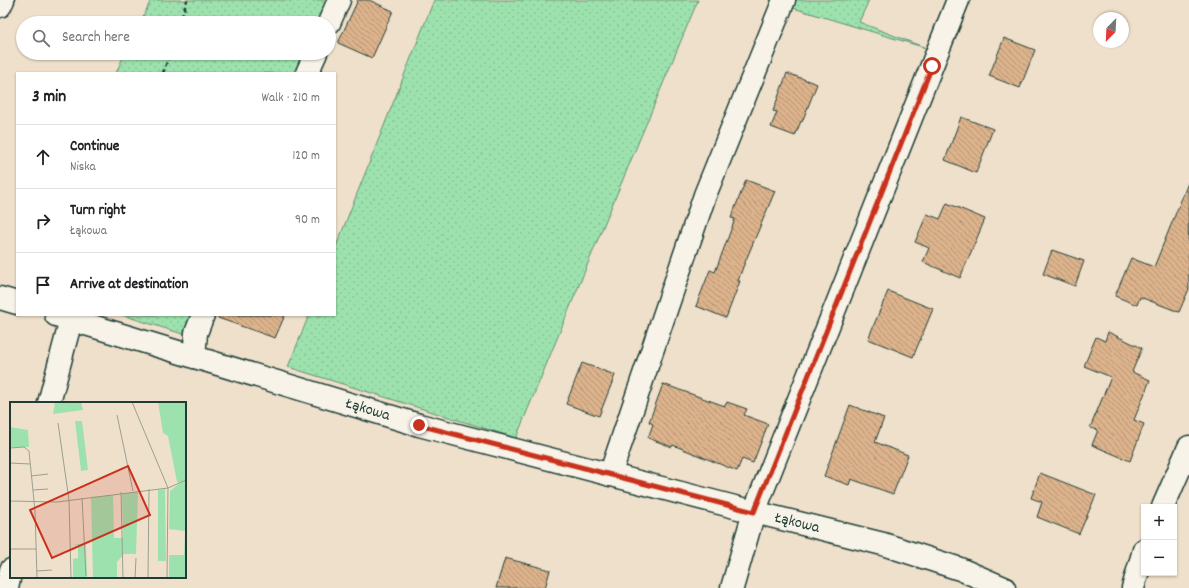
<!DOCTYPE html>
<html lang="en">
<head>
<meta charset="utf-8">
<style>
  :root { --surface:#fff; --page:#f6f6f6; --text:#202124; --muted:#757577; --line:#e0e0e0 }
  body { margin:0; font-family:Dekko,sans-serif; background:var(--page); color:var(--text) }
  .controls { position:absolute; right:12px; bottom:12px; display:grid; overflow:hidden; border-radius:0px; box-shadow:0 1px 3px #0004 }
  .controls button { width:36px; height:36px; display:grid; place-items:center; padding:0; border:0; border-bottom:1px solid var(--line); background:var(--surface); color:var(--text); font:20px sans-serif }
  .compass { position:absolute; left:1093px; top:12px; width:36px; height:36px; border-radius:50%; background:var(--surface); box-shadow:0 1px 3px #0004; rotate:204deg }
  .stop { position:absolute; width:12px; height:12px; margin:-9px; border:3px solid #c8321e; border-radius:50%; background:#fff }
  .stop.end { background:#c8321e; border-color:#fff; box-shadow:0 1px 4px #0008 }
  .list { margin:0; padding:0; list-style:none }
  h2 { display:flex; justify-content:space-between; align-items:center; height:52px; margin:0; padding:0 16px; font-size:17px }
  h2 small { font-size:13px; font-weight:400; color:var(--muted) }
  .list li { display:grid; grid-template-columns:26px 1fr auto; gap:12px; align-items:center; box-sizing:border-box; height:64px; padding:0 16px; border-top:1px solid var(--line) }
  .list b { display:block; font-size:15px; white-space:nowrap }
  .list p { margin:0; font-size:13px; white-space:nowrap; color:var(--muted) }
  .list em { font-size:13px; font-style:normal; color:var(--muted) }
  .icon { flex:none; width:22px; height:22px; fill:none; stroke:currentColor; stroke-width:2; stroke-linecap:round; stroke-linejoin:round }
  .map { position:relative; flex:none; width:1189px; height:588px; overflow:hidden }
  .search { position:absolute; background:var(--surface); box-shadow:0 1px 3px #0004; left:16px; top:16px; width:320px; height:44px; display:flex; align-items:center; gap:10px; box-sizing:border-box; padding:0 14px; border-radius:22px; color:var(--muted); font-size:15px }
  .panel { position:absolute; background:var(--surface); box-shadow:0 1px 3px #0004; left:16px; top:72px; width:320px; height:244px; border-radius:0px }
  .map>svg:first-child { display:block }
  .grass { fill:url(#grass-dots); stroke:#5e9071 }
  .building { fill:url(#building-back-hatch); stroke:#1f3d34 }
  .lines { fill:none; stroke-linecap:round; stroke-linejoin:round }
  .minor-casing { stroke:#1f3d34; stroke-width:25 }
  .path { stroke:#1f3d34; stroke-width:2.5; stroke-dasharray:4 3; stroke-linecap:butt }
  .minor { stroke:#f7f3e8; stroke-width:22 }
  .route { stroke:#c8321e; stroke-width:5 }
  .labels { text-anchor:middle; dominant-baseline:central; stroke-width:3; stroke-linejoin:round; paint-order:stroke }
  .street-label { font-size:16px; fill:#1f3d34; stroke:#f7f3e8 }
  .inset-road { fill:none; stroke:#9c9f8f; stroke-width:1 }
  .view { fill:#c8321e; fill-opacity:0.15; stroke:#c8321e; stroke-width:2 }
  .inset-edge { fill:none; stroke:#1f3d34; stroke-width:2 }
</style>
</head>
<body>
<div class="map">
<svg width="1189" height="588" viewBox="0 0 1189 588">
  <defs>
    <pattern id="grass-dots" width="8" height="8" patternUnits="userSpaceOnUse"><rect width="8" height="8" fill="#9de2ae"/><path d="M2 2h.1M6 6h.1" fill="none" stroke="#87c396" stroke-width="1.8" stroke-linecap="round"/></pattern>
    <pattern id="building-back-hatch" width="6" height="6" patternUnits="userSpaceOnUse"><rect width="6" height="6" fill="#dcb38c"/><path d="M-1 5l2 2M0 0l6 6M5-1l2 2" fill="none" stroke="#b29373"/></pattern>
  </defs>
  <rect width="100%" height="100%" fill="#efe0cc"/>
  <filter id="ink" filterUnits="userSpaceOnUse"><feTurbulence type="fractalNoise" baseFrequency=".025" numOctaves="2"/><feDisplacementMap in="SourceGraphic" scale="8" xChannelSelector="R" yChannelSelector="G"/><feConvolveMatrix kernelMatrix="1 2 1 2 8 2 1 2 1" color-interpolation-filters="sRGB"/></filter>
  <g filter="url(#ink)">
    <!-- grass -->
    <path class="grass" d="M 151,0 L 329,0 L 319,23 L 140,23 Z
      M 434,0 L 698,0 L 603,227 L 516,438 L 288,367 L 309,315 L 335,315 L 335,249 Z
      M 770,0 L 869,0 L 859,22 L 926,48 L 770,1 Z
      M 125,53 L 307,53 L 298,73 L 116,73 Z
      M 122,315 L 195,315 L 186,335 Z"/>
    <!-- building -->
    <path class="building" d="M 358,0 L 369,0 L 393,11 L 372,58 L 338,43 Z
      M 1004,38 L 1035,50 L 1020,88 L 989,76 Z
      M 787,73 L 817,84 L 802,122 L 801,121 L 795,136 L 771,127 L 777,112 L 773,111 Z
      M 961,117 L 993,129 L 976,173 L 945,160 Z
      M 746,180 L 775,191 L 743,267 L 738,281 L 740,281 L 726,318 L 696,306 L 710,270 L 715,272 L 735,219 L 731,218 Z
      M 1188,183 L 1189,289 L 1179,312 L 1140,297 L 1137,305 L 1115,296 L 1131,258 L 1154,267 Z
      M 947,203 L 985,219 L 960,278 L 923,262 L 929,248 L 915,242 L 927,214 L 940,219 Z
      M 1052,250 L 1084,261 L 1075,286 L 1043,274 Z
      M 888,291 L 933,309 L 913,357 L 868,339 Z
      M 218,315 L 285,315 L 275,338 L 218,318 Z
      M 1108,332 L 1142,348 L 1132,372 L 1150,380 L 1134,420 L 1144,424 L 1130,461 L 1092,445 L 1098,430 L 1090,428 L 1111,377 L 1084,366 L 1096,337 L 1105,341 Z
      M 582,363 L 615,375 L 599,416 L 566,404 Z
      M 663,384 L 725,406 L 727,402 L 747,409 L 744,415 L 768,424 L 753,463 L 742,459 L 737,471 L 673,445 L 672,447 L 648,438 L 653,424 L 649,422 Z
      M 850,405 L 884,418 L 875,442 L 908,455 L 893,494 L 851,479 L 849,485 L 824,476 Z
      M 1040,473 L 1096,495 L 1079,534 L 1037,517 L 1042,502 L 1031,498 Z
      M 505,558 L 550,570 L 545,588 L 496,588 Z"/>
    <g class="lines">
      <defs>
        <g id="minor">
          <path d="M 0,6 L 3,0"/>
          <path d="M 329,23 L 339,0"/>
          <path d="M 307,73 L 316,53"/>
          <path d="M 0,298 L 17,303"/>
          <path id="s1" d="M 56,315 L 419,425 L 754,512 L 883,544 L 960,569 L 1004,588"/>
          <path d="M 194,357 L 196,333 L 203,315"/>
          <path d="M 49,403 L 71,320"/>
          <path d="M 610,475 L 705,195 L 784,0"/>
          <path d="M 1163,507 L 1189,447"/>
          <path d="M 7,588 L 11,570"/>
          <path d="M 732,588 L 754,512 L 958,0"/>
          <path d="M 1133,588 L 1144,550"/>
        </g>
      </defs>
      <!-- minor casing -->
      <use href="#minor" class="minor-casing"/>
      <!-- path -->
      <path class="path" d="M 180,23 L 187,0
        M 163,73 L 170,53"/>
      <!-- minor -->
      <use href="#minor" class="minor"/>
    </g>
  </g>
  <g class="lines" filter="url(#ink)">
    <!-- route -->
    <path class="route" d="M 419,425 L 754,512 L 932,66"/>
  </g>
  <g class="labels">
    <!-- street labels -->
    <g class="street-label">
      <text stroke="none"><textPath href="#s1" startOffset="326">Łąkowa</textPath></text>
      <text stroke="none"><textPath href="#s1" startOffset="770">Łąkowa</textPath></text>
    </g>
  </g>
  <!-- overview -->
  <g transform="translate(10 402)">
    <rect width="176" height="176" fill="#efe0cc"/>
    <path d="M 65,19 L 72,19 L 78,68 L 71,69 ZM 0,25 L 18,28 L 19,45 L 0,45 ZM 171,80 L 176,83 L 176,176 L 159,176 L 159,153 L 174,153 L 175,129 L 159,127 L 160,89 ZM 155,87 L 156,159 L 148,159 L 148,88 ZM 128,90 L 126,152 L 114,152 L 107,160 L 107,176 L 83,176 L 81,95 L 103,93 L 104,136 L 113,136 L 112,92 ZM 76,141 L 77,176 L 63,176 L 63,157 L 68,156 L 68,143 L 62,143 Z" fill="#9de2ae"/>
    <path d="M 45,0 L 71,0 L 73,8 L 43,12 ZM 148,0 L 176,0 L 176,83 L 167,80 L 158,34 L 153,31 Z" fill="#9de2ae"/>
    <path class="inset-road" d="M 122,0 L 158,86 L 157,176M 107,13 L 123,89M 48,21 L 59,98 L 61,176M 0,46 L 14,45 L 19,49 L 25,109 L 27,176M 0,61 L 20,62M 21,74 L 38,72M 23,88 L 38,87M 111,90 L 113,176M 72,96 L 76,174M 0,99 L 47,100 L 158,86 L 176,78M 0,147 L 26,147M 27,169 L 42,168M 125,176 L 126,156M 138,176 L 139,87"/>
    <path class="view" d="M 118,64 L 140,113 L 42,156 L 20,108 Z"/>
    <rect width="176" height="176" class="inset-edge"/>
  </g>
</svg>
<div class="controls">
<button>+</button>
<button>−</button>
</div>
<svg class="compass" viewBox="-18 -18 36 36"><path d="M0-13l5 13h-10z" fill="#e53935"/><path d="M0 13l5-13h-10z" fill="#757577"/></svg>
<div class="stop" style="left:932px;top:66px"></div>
<div class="stop end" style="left:419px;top:425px"></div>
<div class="search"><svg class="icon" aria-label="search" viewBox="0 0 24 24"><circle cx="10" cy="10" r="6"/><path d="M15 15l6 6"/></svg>Search here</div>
<section class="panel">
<h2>3 min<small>Walk · 210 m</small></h2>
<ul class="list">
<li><svg class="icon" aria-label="ahead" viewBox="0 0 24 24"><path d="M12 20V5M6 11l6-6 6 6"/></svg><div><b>Continue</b><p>Niska</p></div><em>120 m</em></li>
<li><svg class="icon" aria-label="right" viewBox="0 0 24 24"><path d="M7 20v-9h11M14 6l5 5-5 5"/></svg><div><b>Turn right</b><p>Łąkowa</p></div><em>90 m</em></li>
<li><svg class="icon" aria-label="arrive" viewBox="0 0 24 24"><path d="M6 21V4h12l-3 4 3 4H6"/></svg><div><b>Arrive at destination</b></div></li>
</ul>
</section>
</div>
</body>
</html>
